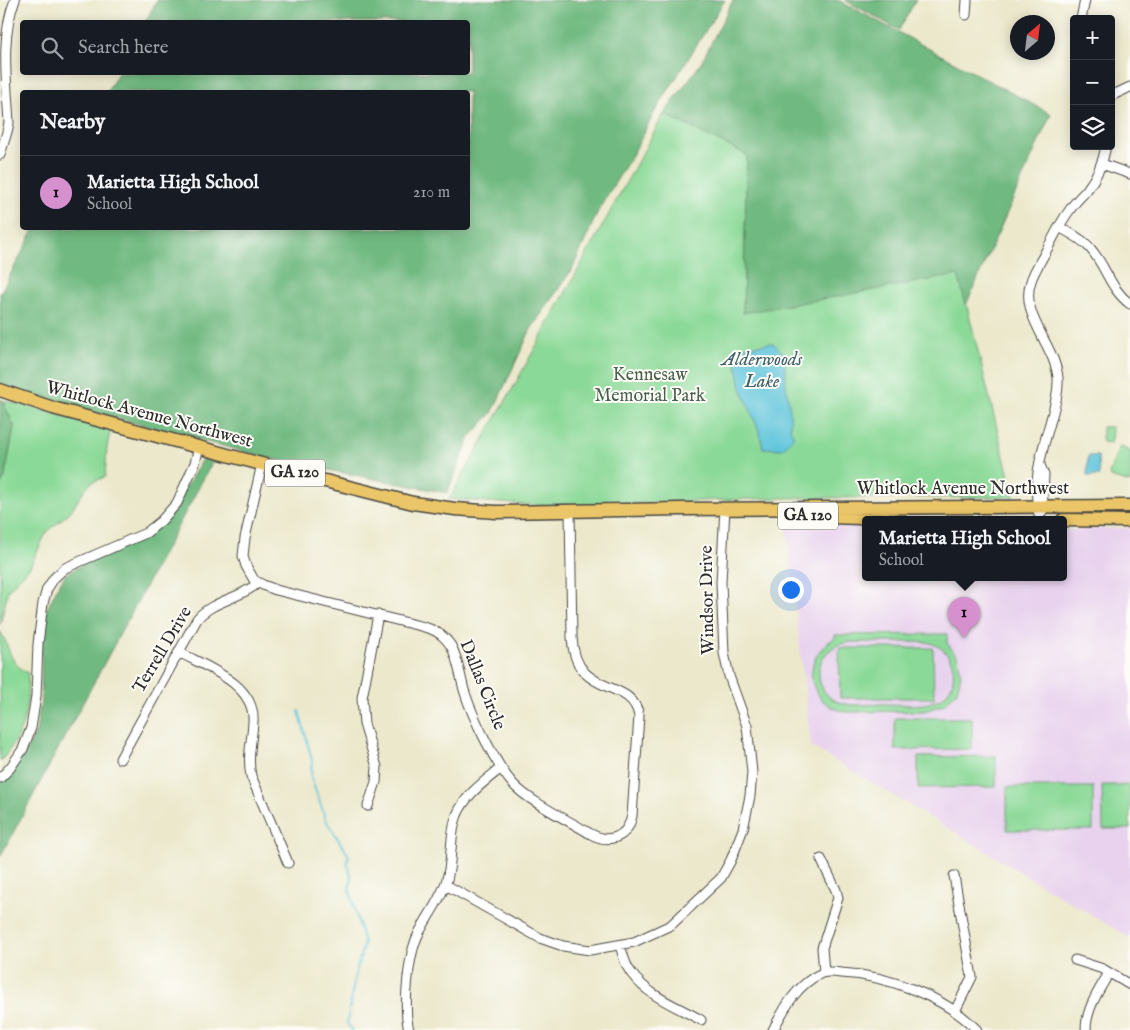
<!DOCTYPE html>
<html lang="en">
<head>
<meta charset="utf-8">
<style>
  :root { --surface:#171b24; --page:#20242c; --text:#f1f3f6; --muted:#9ea1a6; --line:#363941; --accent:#d690ce }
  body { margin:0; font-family:"IM FELL English",serif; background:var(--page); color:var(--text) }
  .controls { position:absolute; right:15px; top:15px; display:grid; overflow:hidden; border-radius:5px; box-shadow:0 2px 12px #0003 }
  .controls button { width:45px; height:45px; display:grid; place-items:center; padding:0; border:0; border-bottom:1px solid var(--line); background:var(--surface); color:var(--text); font:25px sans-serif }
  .compass { position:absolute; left:1010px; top:15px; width:45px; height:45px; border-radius:50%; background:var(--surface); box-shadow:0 2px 12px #0003; rotate:28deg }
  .you { position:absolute; left:790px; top:589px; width:18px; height:18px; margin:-12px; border:4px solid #fff; border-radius:50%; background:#1a73e8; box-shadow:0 0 0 8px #1a73e833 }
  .badge { display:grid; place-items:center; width:32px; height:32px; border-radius:50%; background:var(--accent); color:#111; font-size:16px; font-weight:700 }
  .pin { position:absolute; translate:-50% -41px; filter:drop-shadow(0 1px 2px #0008) }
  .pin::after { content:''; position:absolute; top:26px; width:18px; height:15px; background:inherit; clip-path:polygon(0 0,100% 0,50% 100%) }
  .popup { position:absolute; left:862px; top:516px; width:205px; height:65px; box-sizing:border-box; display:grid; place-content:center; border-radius:5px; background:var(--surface); filter:drop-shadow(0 1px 4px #0005); font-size:16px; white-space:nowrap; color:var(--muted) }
  .popup b { font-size:19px; color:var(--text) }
  .popup::after { content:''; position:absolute; left:50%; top:100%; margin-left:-10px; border:10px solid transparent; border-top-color:var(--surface) }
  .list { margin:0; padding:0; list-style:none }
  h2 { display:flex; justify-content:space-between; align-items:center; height:65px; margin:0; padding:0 20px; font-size:21px }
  h2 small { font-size:16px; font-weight:400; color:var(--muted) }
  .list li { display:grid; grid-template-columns:32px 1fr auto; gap:15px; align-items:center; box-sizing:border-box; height:75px; padding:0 20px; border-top:1px solid var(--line) }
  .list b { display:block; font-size:19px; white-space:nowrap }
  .list p { margin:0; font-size:16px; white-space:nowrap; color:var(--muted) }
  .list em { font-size:16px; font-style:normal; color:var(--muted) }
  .icon { flex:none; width:28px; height:28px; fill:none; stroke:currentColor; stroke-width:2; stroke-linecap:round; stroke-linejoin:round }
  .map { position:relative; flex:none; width:1130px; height:1030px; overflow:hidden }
  .search { position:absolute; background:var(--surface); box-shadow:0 2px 12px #0003; left:20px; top:20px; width:450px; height:55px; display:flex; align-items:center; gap:12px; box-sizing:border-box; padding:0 18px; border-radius:5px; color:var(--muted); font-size:19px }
  .panel { position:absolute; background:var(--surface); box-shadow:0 2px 12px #0003; left:20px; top:90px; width:450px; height:140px; border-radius:5px }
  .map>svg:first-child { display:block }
  .built { fill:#e8d2ee }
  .green { fill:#8bd998; stroke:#5b8262; fill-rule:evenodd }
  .forest { fill:#70b980; stroke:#4e7256 }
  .water { fill:#5fc5dc; stroke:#457884 }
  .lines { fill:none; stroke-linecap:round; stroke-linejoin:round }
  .stream { stroke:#5fc5dc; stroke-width:2 }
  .minor-casing { stroke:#484743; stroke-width:11 }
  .highway-casing { stroke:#484743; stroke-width:15 }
  .minor { stroke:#fff; stroke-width:9 }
  .highway { stroke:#ebc669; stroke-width:12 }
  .labels { text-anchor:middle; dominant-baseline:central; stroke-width:4; stroke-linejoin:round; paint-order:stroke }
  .shield { fill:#fdfcf7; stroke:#6a6a68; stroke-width:1 }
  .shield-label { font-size:16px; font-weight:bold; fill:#2b2b2b }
  .park-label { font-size:18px; fill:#485f4c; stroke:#fdfcf7 }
  .street-label { font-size:18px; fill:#2b2b2b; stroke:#fdfcf7 }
  .water-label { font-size:19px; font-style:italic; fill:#3d6169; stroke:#fdfcf7 }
</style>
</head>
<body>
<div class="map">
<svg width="1130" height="1030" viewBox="0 0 1130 1030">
  <rect width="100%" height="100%" fill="#fdfcf7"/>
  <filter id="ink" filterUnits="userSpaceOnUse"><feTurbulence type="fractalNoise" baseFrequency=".02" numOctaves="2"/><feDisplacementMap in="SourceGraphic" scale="10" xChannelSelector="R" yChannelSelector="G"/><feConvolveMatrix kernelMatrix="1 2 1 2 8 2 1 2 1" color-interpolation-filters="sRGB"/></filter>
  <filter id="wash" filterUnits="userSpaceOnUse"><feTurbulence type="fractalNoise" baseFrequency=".0096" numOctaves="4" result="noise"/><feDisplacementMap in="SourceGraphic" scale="20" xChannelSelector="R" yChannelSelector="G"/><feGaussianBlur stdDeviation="1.12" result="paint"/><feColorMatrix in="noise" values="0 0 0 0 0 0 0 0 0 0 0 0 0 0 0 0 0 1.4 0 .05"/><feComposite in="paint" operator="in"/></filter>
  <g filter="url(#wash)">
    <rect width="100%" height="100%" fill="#ece8cc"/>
    <!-- built -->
    <path class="built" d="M 786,521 L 865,523 L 865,577 L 1063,577 L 1063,530 L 1130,528 L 1130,938 L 811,746 Z"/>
    <!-- green -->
    <path class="green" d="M 664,114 L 747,155 L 743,313 L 959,274 L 1014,497 L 782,498 L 615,504 L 526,505 L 449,499 L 514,386 Z
      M 2,400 L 111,428 L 107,447 L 105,477 L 92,482 L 85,489 L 70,512 L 46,533 L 30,567 L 8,590 L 0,625 L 0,486 L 5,477 L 14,426 Z
      M 1102,427 L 1112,427 L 1111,443 L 1102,442 Z
      M 1121,447 L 1130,451 L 1130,483 L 1110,477 L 1109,474 L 1118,449 Z
      M 0,631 C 11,648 8,663 28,673 C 28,711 25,733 0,762 Z
      M 947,634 L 947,643 L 958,657 L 961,675 L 957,691 L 945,704 L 925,711 L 846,712 C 805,704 800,657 835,638 L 835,635 ZM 850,642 L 924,642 C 936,643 946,650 951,661 C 954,668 954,676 952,684 C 942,711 906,704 883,704 C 868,704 848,708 834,700 C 825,695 819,685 819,675 C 818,656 833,644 850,642 Z
      M 839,648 L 933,648 L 934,698 L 840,698 Z
      M 895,718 L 972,718 L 972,749 L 895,750 Z
      M 996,756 L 996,787 L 918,788 L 918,757 Z
      M 1130,785 L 1130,829 L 1103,829 L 1102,785 Z
      M 1007,787 L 1093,787 L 1093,830 L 1007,830 Z"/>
    <!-- forest -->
    <path class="forest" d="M 157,0 L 725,0 L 654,113 L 634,152 L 599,209 L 573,268 L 531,329 L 492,413 L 470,437 L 447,493 L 272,459 L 32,396 L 0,384 L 0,294 L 35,228 L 468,228 L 468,92 L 107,92 L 118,73 L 468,72 L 468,22 L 145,22 Z
      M 733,0 L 838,0 L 1051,114 L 966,305 L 958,275 L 743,313 L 747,155 L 664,114 L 701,63 Z
      M 845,0 L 916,0 L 899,30 Z
      M 0,399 L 2,400 L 14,426 L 5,477 L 0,486 Z
      M 202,459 L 213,461 L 0,857 L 0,784 L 25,753 L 36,732 L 41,701 L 42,637 L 46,611 L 58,586 L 66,574 L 82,565 L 149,535 L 190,481 Z"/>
    <!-- water -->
    <path class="water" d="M 771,343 C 789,350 784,371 786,386 C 787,395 790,404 790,413 C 791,422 788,429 794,436 L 783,449 L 763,448 L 760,433 L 741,388 L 735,355 C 740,345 761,345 771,343 Z
      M 1088,456 L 1098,456 L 1099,476 L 1087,476 Z"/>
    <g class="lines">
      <!-- stream -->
      <path class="stream" d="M 299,711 L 312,760 L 311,778 L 327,822 L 349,856 L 347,862 L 352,879 L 349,888 L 364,943 L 355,976 L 347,1023 L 352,1030"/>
    </g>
  </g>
  <g filter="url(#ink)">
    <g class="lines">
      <defs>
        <path id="minor" d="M 966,15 L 967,0
          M 1081,19 L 1085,0
          M 1111,96 L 1130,87
          M 0,155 L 7,132 L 9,123 C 7,83 0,37 15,0
          M 1102,164 L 1130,174
          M 1059,227 C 1070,233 1081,238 1089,247 C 1106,265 1109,288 1130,304
          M 262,464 L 245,538 L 243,556 L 246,566 L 254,580 L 263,585 L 276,590 L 424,627 C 436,630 444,635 451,646 C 459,660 460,678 465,693 C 473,718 496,765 513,784 C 528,801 568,820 589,833 C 608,844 627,839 632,816 L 639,716 C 632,676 575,700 572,637 L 570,511
          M 1040,465 L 1044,475 L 1042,512
          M 1040,519 C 1031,487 1041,454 1050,423 C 1054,408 1059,393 1058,378 C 1055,345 1019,315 1031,281 C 1034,271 1041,261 1046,251 C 1054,237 1060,223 1069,211 C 1074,203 1080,197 1086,191 C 1097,177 1103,163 1106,146
          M 179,652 C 206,667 256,684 253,722 C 252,741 247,757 251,776 L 288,863
          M 120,759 L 197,619 C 213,600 240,599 258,583
          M 0,778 L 10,768 L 23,749 L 31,728 L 36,696 L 38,644 L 43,603 L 47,589 L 54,578 L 65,568 L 146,533 L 161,521 L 177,503 L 195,463 L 199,447
          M 368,806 L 376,782 L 377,767 L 364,724 L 362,698 L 378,615
          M 821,859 L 836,890 L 838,898 L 822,948 L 824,972
          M 954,876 L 972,977 L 955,1011
          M 446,885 L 540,938 L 563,946 L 590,950 L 634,942 L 671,925 L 721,878 L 731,860 L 743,829 L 750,796 L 752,772 L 747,726 L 729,676 L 724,653 L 721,582 L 725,508
          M 620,945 C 623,955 625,966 632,974 C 648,996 678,1007 701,1020
          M 1075,960 L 1103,969 L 1130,985
          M 409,1030 C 403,1007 408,954 419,933 C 428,915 442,898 447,879 C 453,858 449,835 457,815 C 466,794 484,782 501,768
          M 773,1030 C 785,1007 797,984 822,973 C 828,971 835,972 841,973 C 886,975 946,997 977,1030
          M 1086,1030 C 1086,1009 1099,990 1109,973"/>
        <path id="highway" d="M 0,390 L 53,408 L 317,479 L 413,503 L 455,509 L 496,512 L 682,509 L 1130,506
          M 798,516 L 891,519
          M 1063,520 L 1130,521"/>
      </defs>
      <!-- minor casing -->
      <use href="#minor" class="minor-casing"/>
      <!-- highway casing -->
      <use href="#highway" class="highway-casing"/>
      <!-- minor -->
      <use href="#minor" class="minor"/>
      <!-- highway -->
      <use href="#highway" class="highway"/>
    </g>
  </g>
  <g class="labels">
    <!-- shield labels -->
    <g class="shield">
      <rect x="265" y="459.5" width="60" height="27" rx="4"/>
      <rect x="778" y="502.5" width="60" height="27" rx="4"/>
    </g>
    <g class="shield-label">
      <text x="295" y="473">GA 120</text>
      <text x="808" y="516">GA 120</text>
    </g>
    <!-- park labels -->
    <g class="park-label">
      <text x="650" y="375">Kennesaw<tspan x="650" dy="21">Memorial Park</tspan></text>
    </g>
    <!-- street labels -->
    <g class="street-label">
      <text transform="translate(149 415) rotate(15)">Whitlock Avenue Northwest</text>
      <text x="963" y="489">Whitlock Avenue Northwest</text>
      <text transform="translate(708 600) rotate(-91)">Windsor Drive</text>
      <text transform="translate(163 650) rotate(-59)">Terrell Drive</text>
      <text transform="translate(482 685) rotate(68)">Dallas Circle</text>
    </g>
    <!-- water labels -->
    <g class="water-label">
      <text x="762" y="360">Alderwoods<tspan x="762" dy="22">Lake</tspan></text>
    </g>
  </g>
</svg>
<div class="controls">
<button>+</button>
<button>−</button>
<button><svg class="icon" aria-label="layers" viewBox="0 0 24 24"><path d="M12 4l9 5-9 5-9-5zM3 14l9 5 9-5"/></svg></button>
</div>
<svg class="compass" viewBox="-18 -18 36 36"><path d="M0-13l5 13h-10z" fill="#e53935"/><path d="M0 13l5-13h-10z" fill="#9ea1a6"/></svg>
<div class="you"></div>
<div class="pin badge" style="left:964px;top:638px">1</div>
<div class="popup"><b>Marietta High School</b>School</div>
<div class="search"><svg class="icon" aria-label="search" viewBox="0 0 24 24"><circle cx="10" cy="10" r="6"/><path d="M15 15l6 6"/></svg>Search here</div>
<section class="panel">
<h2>Nearby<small></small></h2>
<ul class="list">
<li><span class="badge">1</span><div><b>Marietta High School</b><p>School</p></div><em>210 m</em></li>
</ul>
</section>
</div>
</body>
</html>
